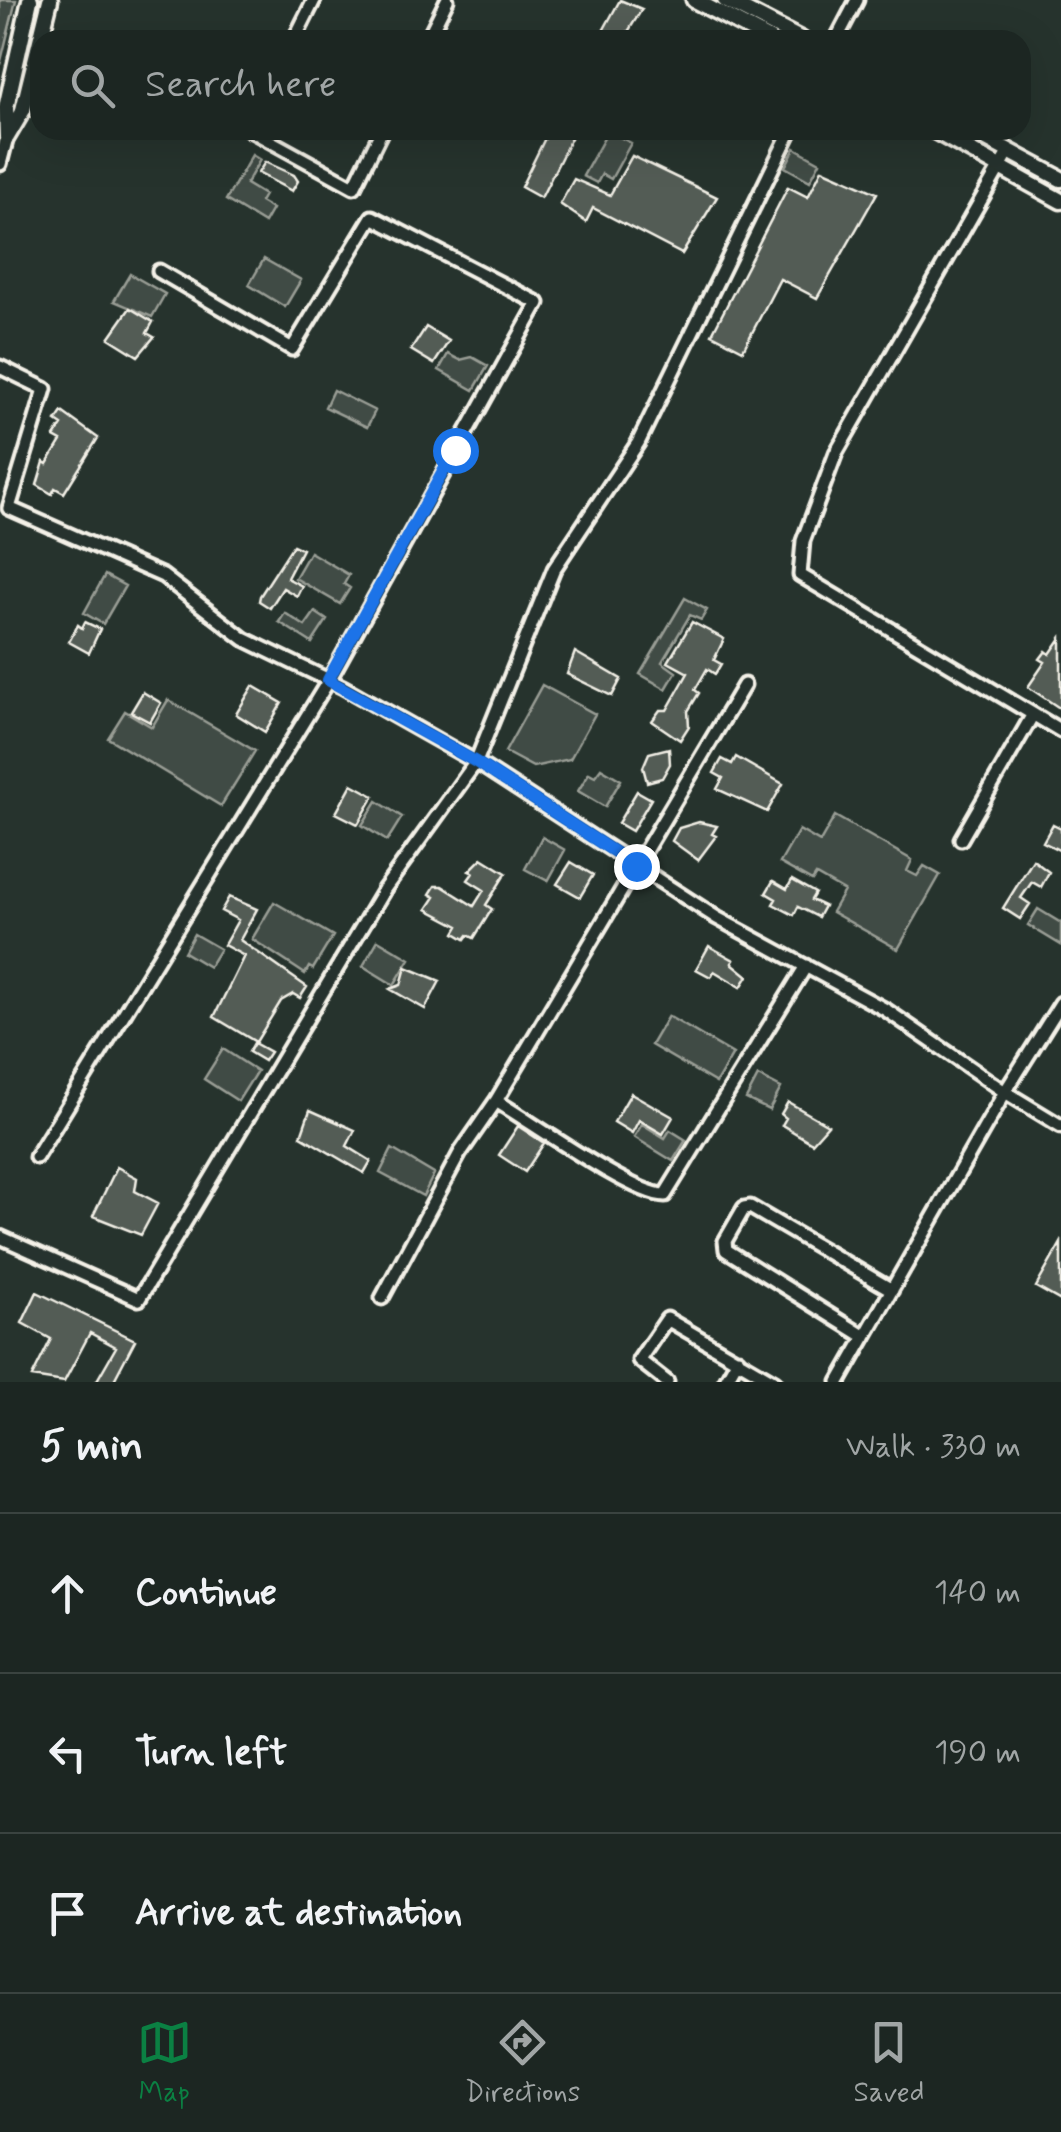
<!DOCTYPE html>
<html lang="en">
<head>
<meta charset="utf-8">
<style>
  :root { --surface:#1c2622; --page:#252e2a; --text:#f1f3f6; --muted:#a0a5a5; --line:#3a4340; --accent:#0b8043 }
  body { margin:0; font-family:Mynerve,sans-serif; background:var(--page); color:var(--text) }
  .stop { position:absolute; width:30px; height:30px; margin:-22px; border:8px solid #1a73e8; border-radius:50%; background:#fff }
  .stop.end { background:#1a73e8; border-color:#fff; box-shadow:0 2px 10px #0008 }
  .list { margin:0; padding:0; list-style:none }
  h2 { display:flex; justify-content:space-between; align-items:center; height:130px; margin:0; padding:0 40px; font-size:42px }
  h2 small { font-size:32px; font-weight:400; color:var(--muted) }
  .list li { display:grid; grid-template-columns:65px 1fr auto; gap:30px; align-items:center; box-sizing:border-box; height:160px; padding:0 40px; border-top:2px solid var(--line) }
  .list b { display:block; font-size:38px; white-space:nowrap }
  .list em { font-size:32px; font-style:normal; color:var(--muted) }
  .icon { flex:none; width:55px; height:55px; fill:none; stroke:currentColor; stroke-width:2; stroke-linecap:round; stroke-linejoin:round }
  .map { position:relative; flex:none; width:1061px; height:1382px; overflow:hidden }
  .search { position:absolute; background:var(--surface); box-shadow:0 10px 40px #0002; left:30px; right:30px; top:30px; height:110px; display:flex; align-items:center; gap:25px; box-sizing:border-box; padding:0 35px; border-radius:30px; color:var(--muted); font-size:38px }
  .sheet { height:610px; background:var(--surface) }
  nav { display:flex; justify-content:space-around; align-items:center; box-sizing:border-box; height:140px; border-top:2px solid var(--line); background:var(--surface); font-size:28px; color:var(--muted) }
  nav a { display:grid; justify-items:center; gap:5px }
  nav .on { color:var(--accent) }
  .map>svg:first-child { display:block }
  .green { fill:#414b45; stroke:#9a9e96; stroke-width:2.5 }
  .building { fill:#525c55; stroke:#f4f1e8; stroke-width:2.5 }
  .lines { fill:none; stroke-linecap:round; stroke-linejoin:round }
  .minor-casing { stroke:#f4f1e8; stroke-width:19 }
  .tertiary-casing { stroke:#f4f1e8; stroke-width:21 }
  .minor { stroke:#26332d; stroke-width:11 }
  .tertiary { stroke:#26332d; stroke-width:14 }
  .route { stroke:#1a73e8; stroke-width:12 }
</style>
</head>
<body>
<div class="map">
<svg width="1061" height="1382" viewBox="0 0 1061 1382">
  <rect width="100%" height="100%" fill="#26332d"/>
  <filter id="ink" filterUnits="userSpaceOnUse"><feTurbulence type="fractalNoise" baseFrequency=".01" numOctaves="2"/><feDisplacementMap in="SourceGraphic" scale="20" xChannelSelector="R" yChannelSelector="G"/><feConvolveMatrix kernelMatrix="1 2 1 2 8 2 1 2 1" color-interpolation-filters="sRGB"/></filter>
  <g filter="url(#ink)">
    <!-- green -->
    <path class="green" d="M 0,0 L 16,0 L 0,65 Z
      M 608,131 L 631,143 L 611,179 L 602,174 L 597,183 L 583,176 Z
      M 795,148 L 820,162 L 810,181 L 785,167 Z
      M 252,155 L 260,160 L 246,184 L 264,195 L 260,202 L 272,209 L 264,223 L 226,200 Z
      M 264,259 L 301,280 L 285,307 L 249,285 Z
      M 130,274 L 165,294 L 152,317 L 114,301 Z
      M 448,354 L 460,360 L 472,357 L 488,366 L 474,390 L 439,370 Z
      M 333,390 L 375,411 L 367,427 L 325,407 Z
      M 310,552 L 349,575 L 344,584 L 350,588 L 340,604 L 295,578 Z
      M 105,575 L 125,586 L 103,624 L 84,613 Z
      M 685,598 L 707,610 L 701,620 L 690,615 L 662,662 L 676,672 L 666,689 L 640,674 Z
      M 315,612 L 327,620 L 312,643 L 279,622 L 285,613 L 305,626 Z
      M 542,685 L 595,714 L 570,759 L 533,767 L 505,752 Z
      M 168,700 L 255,751 L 221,806 L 108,738 L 125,711 L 152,727 Z
      M 601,768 L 621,780 L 605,807 L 578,791 L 589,773 L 595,776 Z
      M 377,801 L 402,817 L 387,841 L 362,825 Z
      M 835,816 L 912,860 L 907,871 L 917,876 L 924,866 L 940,875 L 898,949 L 832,912 L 844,891 L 816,875 L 812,881 L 780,863 L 799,830 L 820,842 Z
      M 542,837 L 565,850 L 548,881 L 525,869 Z
      M 274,902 L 333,936 L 313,969 L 309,967 L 305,974 L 252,939 Z
      M 1038,909 L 1061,923 L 1061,945 L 1028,925 Z
      M 194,934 L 220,949 L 209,967 L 184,952 Z
      M 378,940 L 410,959 L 394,985 L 363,966 Z
      M 668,1016 L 733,1054 L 716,1083 L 651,1045 Z
      M 223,1049 L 257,1071 L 238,1101 L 204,1079 Z
      M 758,1076 L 781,1088 L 769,1110 L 746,1099 Z
      M 642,1124 L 665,1138 L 670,1130 L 686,1140 L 673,1161 L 634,1137 Z
      M 392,1149 L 434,1174 L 423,1196 L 380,1173 Z"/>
    <!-- building -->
    <path class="building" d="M 620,0 L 642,9 L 623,40 L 598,40 Z
      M 549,130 L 575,130 L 541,198 L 521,187 Z
      M 632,156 L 717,197 L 682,254 L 593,208 L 586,222 L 560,204 L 574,179 L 610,195 Z
      M 265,162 L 294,175 L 298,181 L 292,191 L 258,173 Z
      M 822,169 L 877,193 L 817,298 L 780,279 L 743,350 L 712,334 L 788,187 L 808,197 Z
      M 130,308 L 153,322 L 147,333 L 154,337 L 138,356 L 109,338 Z
      M 426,327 L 449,341 L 434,364 L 411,350 Z
      M 62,412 L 98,438 L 64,493 L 55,488 L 52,494 L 37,485 L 44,462 L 47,464 L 61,441 L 54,437 L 62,425 L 56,421 Z
      M 293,545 L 302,549 L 287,578 L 302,586 L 297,596 L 283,588 L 270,608 L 259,601 L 260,596 Z
      M 85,622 L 100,629 L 89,653 L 69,642 L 78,625 L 82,628 Z
      M 692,622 L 724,639 L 714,660 L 721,664 L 715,674 L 707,669 L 695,690 L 699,693 L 688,711 L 689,726 L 680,740 L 652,721 L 660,710 L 667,710 L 688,673 L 668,662 Z
      M 1061,638 L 1061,709 L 1028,687 L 1045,662 L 1040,659 L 1046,651 L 1050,654 Z
      M 575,652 L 621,679 L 612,696 L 567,674 Z
      M 253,686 L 282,703 L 265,732 L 236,714 Z
      M 143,692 L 161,703 L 150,722 L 131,712 Z
      M 669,748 L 670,764 L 662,778 L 647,782 L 643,767 L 649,753 Z
      M 736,757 L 783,784 L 767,812 L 717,789 L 723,778 L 714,773 L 722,759 L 732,764 Z
      M 352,784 L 374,796 L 358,824 L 336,813 Z
      M 637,791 L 651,799 L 632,831 L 618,823 Z
      M 699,822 L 717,826 L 712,834 L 716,836 L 698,860 L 672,841 L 679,828 Z
      M 1053,824 L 1061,828 L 1061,851 L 1043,842 Z
      M 482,858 L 506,873 L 486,905 L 492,909 L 474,938 L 468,935 L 465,939 L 455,933 L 459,926 L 427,909 L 435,897 L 430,894 L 435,886 L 442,886 L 474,906 L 484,890 L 468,880 L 473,873 L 469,871 Z
      M 1033,860 L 1049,872 L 1041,887 L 1032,882 L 1021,898 L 1030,904 L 1020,919 L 1003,908 Z
      M 571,862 L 593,875 L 580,897 L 557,884 Z
      M 792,880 L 815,893 L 811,900 L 824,906 L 818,917 L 798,907 L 794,915 L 773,904 L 776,899 L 766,893 L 773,881 L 787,889 Z
      M 229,897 L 257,909 L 240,940 L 307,987 L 300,998 L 293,994 L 281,1001 L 256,1042 L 214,1017 L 244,956 L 224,945 L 238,920 L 221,911 Z
      M 709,946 L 734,960 L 732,963 L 748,976 L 741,987 L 714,971 L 711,977 L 696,969 Z
      M 406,967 L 440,981 L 425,1009 L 390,989 L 401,985 Z
      M 254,1043 L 270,1052 L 264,1061 L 249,1052 Z
      M 631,1093 L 673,1117 L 663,1134 L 639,1120 L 632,1133 L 614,1122 Z
      M 788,1102 L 828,1125 L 812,1143 L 782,1125 L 786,1118 L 781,1114 Z
      M 310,1110 L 355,1130 L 347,1146 L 371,1161 L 364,1173 L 301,1136 Z
      M 518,1126 L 544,1143 L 525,1172 L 499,1155 Z
      M 117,1167 L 137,1178 L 135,1191 L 158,1203 L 141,1235 L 93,1216 Z
      M 1061,1243 L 1061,1301 L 1036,1287 Z
      M 37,1292 L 135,1340 L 113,1382 L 96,1382 L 116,1347 L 90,1333 L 64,1382 L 32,1377 L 51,1339 L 22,1323 Z"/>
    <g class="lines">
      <defs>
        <path id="minor" d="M 294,40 L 314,0
          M 427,40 L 447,0
          M 836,40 L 857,0
          M 250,130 L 354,187 L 382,130
          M 1009,151 L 836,453 L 803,541 L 800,575 L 1061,731
          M 0,164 L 7,137
          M 0,367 L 45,389 L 9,508 L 163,576 L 244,639 L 343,687 L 476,762 L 717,918 L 886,1010 L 1005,1092 L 839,1382
          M 961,839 L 1032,716
          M 1061,1003 L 1005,1092 L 1061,1126
          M 496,1101 C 530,1121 633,1195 665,1195 L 806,966
          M 36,1157 L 329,680 L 538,303 L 372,217 L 292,349 L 159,271
          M 0,1237 L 139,1299 L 385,888 L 476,762 L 554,569 L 638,443 L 791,130
          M 382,1298 L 460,1153 L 496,1101 L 744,685
          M 865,1337 L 726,1250 L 725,1241 L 744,1208 L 750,1207 L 892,1290
          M 667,1382 L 639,1360 L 667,1319 L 775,1382
          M 725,1382 L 738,1359"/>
        <path id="tertiary" d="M 694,0 L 770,40
          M 725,0 L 802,40
          M 933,130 L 1061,201
          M 970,130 L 1061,179
          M 7,137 L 23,110 L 50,0
          M 7,137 L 6,108 L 30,0"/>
      </defs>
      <!-- minor casing -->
      <use href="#minor" class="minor-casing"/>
      <!-- tertiary casing -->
      <use href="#tertiary" class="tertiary-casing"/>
      <!-- minor -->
      <use href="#minor" class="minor"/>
      <!-- tertiary -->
      <use href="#tertiary" class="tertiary"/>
    </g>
  </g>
  <g class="lines" filter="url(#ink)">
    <!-- route -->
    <path class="route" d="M 455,450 L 328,680 L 476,762 L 636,866"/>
  </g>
</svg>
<div class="stop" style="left:455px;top:450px"></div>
<div class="stop end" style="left:636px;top:866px"></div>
<div class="search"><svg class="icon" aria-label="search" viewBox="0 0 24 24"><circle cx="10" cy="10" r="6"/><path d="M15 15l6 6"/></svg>Search here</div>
</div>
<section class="sheet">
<h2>5 min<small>Walk · 330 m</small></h2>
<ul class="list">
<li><svg class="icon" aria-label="ahead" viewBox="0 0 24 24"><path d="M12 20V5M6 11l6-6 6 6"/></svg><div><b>Continue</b></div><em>140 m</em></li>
<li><svg class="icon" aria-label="left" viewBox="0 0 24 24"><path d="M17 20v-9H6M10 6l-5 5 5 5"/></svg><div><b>Turn left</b></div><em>190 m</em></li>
<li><svg class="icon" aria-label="arrive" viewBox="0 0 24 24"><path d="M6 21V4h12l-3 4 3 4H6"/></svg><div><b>Arrive at destination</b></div></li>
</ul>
</section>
<nav>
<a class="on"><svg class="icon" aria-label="map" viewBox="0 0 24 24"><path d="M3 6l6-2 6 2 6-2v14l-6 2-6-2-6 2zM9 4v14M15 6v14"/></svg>Map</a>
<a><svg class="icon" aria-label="directions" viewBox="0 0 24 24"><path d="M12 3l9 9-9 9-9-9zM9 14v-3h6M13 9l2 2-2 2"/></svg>Directions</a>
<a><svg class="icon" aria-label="saved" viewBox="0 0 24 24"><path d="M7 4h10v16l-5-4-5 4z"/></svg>Saved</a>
</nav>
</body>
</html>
